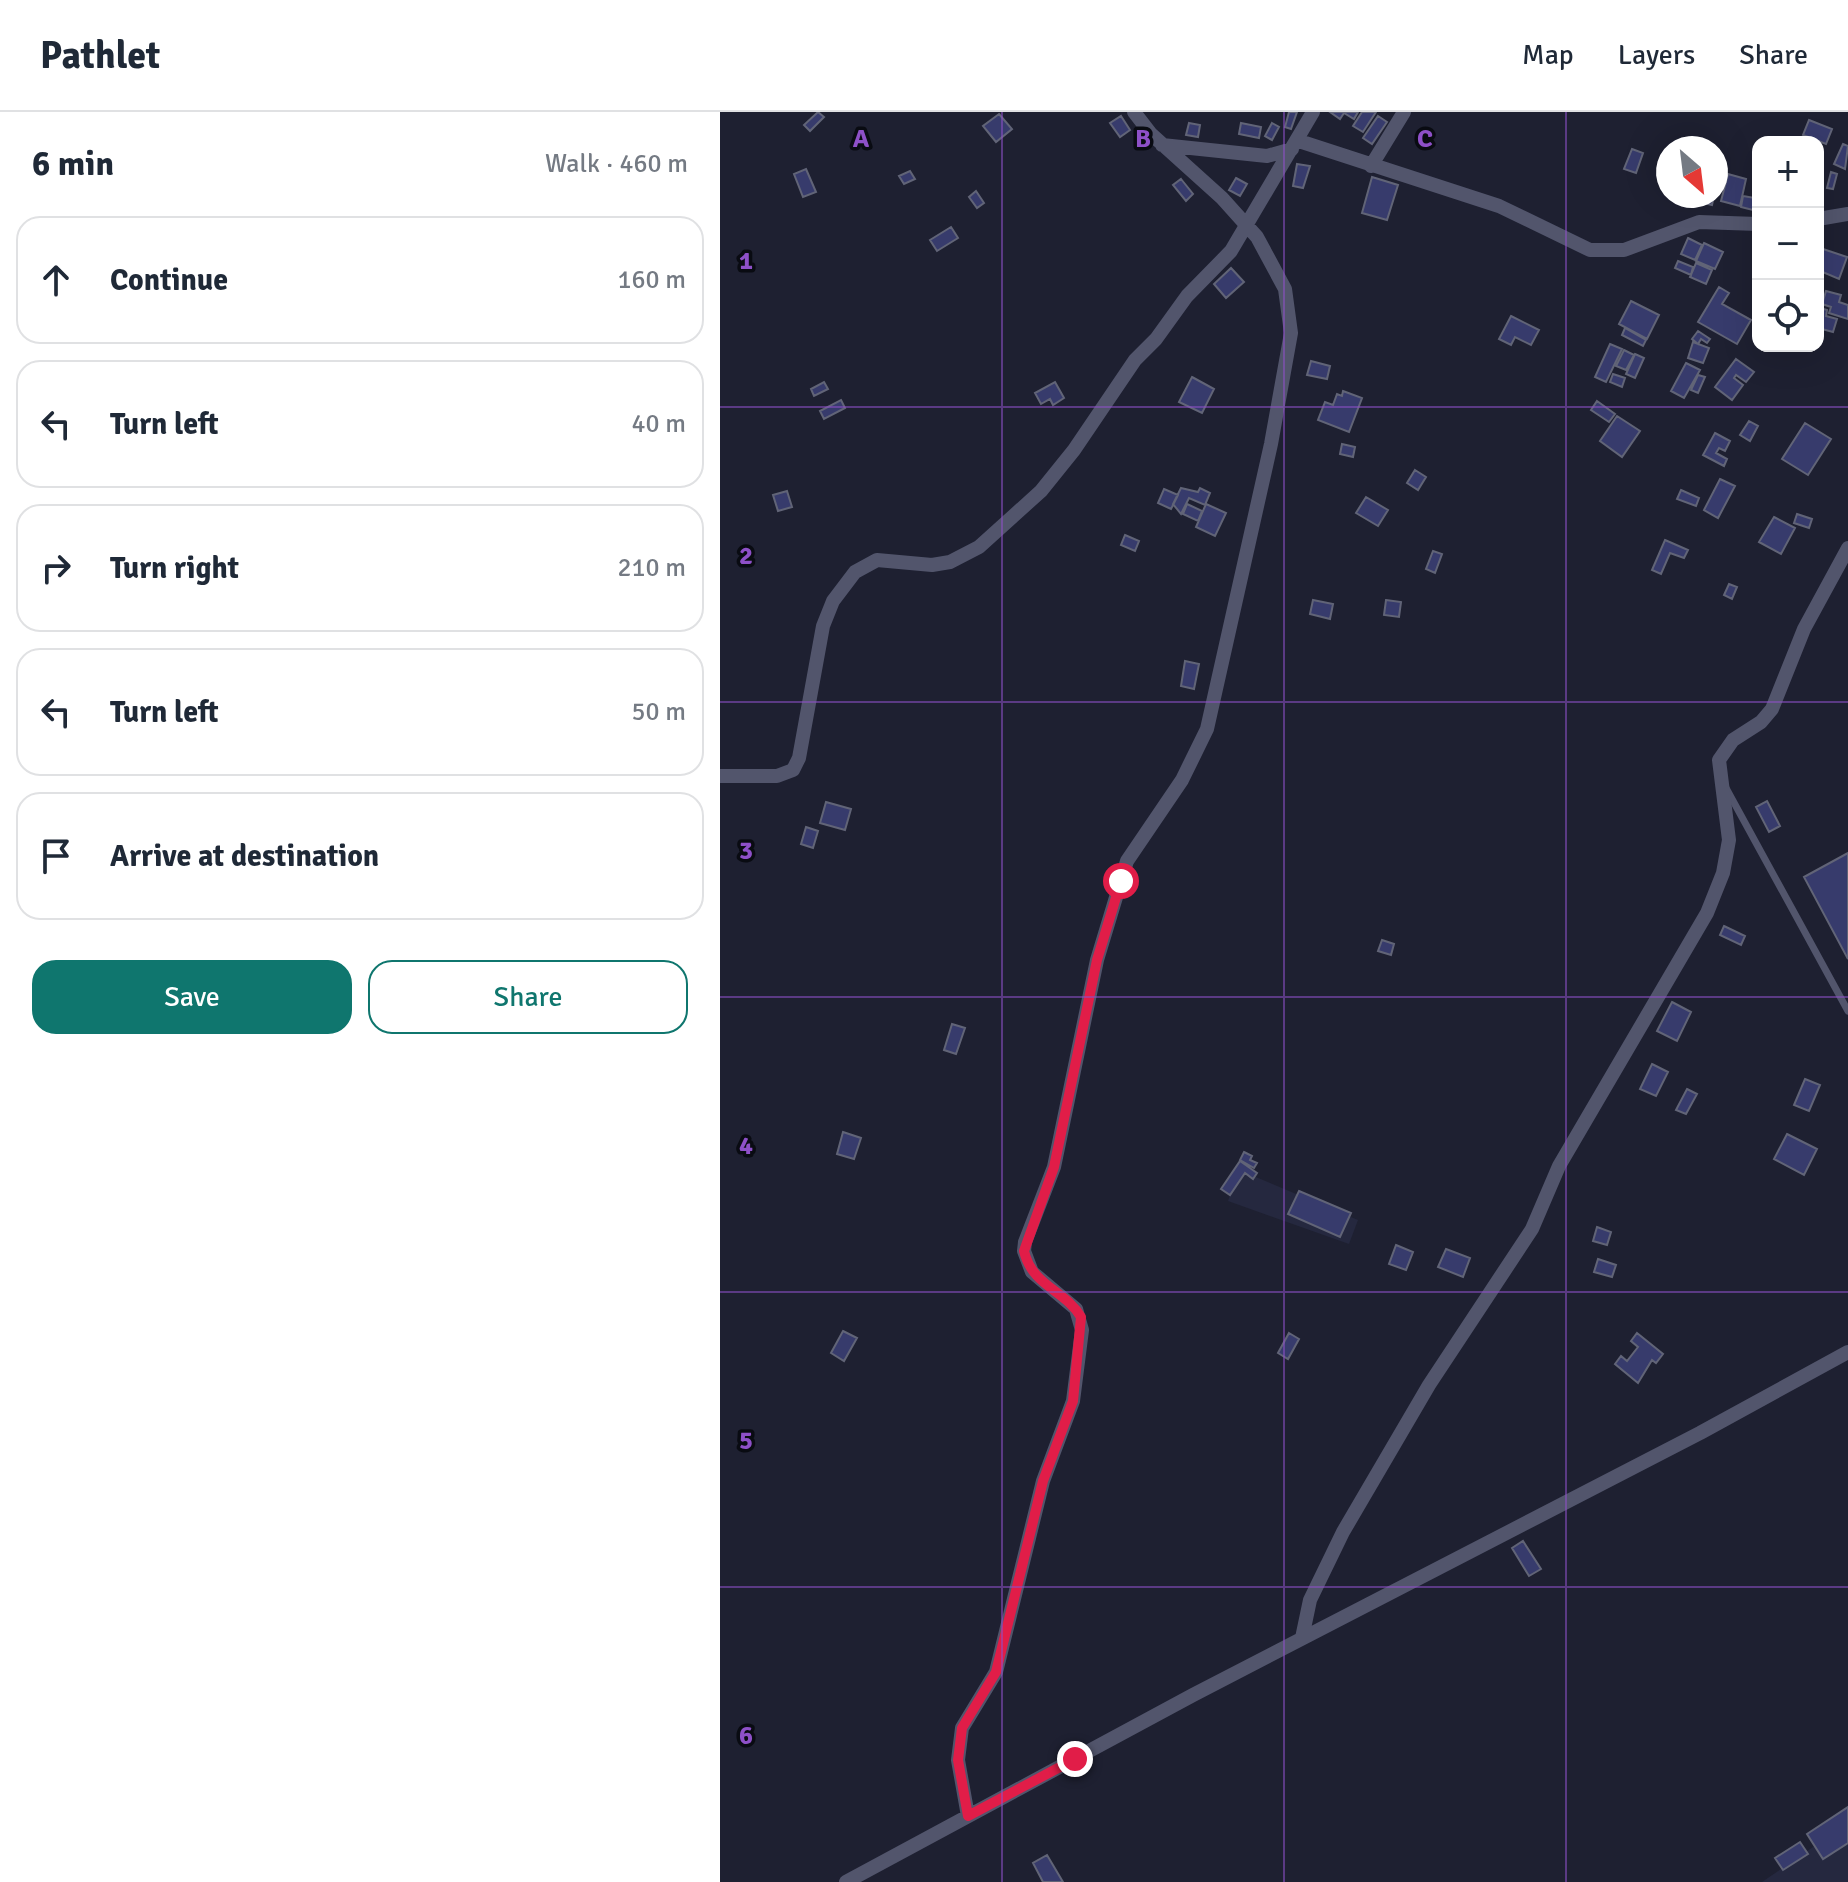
<!DOCTYPE html>
<html lang="en">
<head>
<meta charset="utf-8">
<style>
  :root { --surface:#fff; --page:#f6f6f7; --text:#1f2937; --muted:#747a83; --line:#e0e1e3; --accent:#0f766e }
  body { margin:0; font-family:Signika,sans-serif; background:var(--page); color:var(--text) }
  .controls { position:absolute; right:24px; top:24px; display:grid; overflow:hidden; border-radius:16px; box-shadow:0 8px 32px #0002 }
  .controls button { width:72px; height:72px; display:grid; place-items:center; padding:0; border:0; border-bottom:2px solid var(--line); background:var(--surface); color:var(--text); font:40px sans-serif }
  .compass { position:absolute; left:936px; top:24px; width:72px; height:72px; border-radius:50%; background:var(--surface); box-shadow:0 8px 32px #0002; rotate:152deg }
  .stop { position:absolute; width:24px; height:24px; margin:-18px; border:6px solid #e11d48; border-radius:50%; background:#fff }
  .stop.end { background:#e11d48; border-color:#fff; box-shadow:0 2px 8px #0008 }
  .list { margin:0; padding:0; list-style:none }
  h2 { display:flex; justify-content:space-between; align-items:center; height:104px; margin:0; padding:0 32px; font-size:34px }
  h2 small { font-size:26px; font-weight:400; color:var(--muted) }
  .list li { display:grid; grid-template-columns:52px 1fr auto; gap:24px; align-items:center; box-sizing:border-box; height:128px; margin:0 16px 16px; padding:0 16px; border:2px solid var(--line); border-radius:24px }
  .list b { display:block; font-size:30px; white-space:nowrap }
  .list em { font-size:26px; font-style:normal; color:var(--muted) }
  .actions { display:flex; gap:16px; padding:24px 32px }
  .actions a { flex:1; padding:18px 0; border:2px solid var(--accent); border-radius:24px; text-align:center; font-size:28px; color:var(--accent) }
  .actions .main { background:var(--accent); color:#fff }
  .icon { flex:none; width:44px; height:44px; fill:none; stroke:currentColor; stroke-width:2; stroke-linecap:round; stroke-linejoin:round }
  .map { position:relative; flex:none; width:1128px; height:1770px; overflow:hidden }
  header { display:flex; align-items:center; gap:48px; box-sizing:border-box; height:112px; padding:0 40px; background:var(--surface); border-bottom:2px solid var(--line) }
  header strong { font-size:38px }
  nav { display:flex; gap:44px; margin-inline-start:auto; font-size:28px }
  main { display:flex }
  aside { flex:1; background:var(--surface) }
  .map>svg:first-child { display:block }
  .built { fill:#25283f }
  .building { fill:#373b6c; stroke:#616477; stroke-width:2 }
  .lines { fill:none; stroke-linecap:round; stroke-linejoin:round }
  .lane { stroke:#52556c; stroke-width:7 }
  .street { stroke:#52556c; stroke-width:14 }
  .route { stroke:#e11d48; stroke-width:10 }
  .grid { fill:none; stroke:#8e50c8; stroke-width:2; stroke-opacity:0.55 }
  .grid-label { font-size:26px; text-anchor:middle; font-weight:bold; fill:#8e50c8; stroke:#090b12; stroke-width:7; stroke-linejoin:round; paint-order:stroke }
</style>
</head>
<body>
<header>
<strong>Pathlet</strong>
<nav><a>Map</a><a>Layers</a><a>Share</a></nav>
</header>
<main>
<aside>
<h2>6 min<small>Walk · 460 m</small></h2>
<ul class="list">
<li><svg class="icon" aria-label="ahead" viewBox="0 0 24 24"><path d="M12 20V5M6 11l6-6 6 6"/></svg><div><b>Continue</b></div><em>160 m</em></li>
<li><svg class="icon" aria-label="left" viewBox="0 0 24 24"><path d="M17 20v-9H6M10 6l-5 5 5 5"/></svg><div><b>Turn left</b></div><em>40 m</em></li>
<li><svg class="icon" aria-label="right" viewBox="0 0 24 24"><path d="M7 20v-9h11M14 6l5 5-5 5"/></svg><div><b>Turn right</b></div><em>210 m</em></li>
<li><svg class="icon" aria-label="left" viewBox="0 0 24 24"><path d="M17 20v-9H6M10 6l-5 5 5 5"/></svg><div><b>Turn left</b></div><em>50 m</em></li>
<li><svg class="icon" aria-label="arrive" viewBox="0 0 24 24"><path d="M6 21V4h12l-3 4 3 4H6"/></svg><div><b>Arrive at destination</b></div></li>
</ul>
<div class="actions"><a class="main">Save</a><a>Share</a></div>
</aside>
<div class="map">
<svg width="1128" height="1770" viewBox="0 0 1128 1770">
  <rect width="100%" height="100%" fill="#1e2031"/>
  <!-- built -->
  <path class="built" d="M 519,1058 L 638,1108 L 629,1132 L 508,1089 Z
    M 1128,1711 L 1128,1770 L 1042,1770 Z"/>
  <!-- building -->
  <path class="building" d="M 98,0 L 104,5 L 90,19 L 84,13 Z
    M 569,0 L 577,0 L 571,17 L 565,15 Z
    M 610,0 L 638,0 L 634,7 L 624,1 L 620,7 Z
    M 642,0 L 656,0 L 643,20 L 633,14 Z
    M 279,2 L 292,17 L 276,30 L 263,14 Z
    M 401,4 L 410,18 L 400,25 L 390,11 Z
    M 658,4 L 667,10 L 652,32 L 643,26 Z
    M 1089,8 L 1112,17 L 1106,32 L 1083,23 Z
    M 469,11 L 480,13 L 478,25 L 466,23 Z
    M 521,11 L 541,15 L 539,26 L 519,22 Z
    M 552,11 L 559,15 L 552,28 L 545,24 Z
    M 1123,32 L 1128,34 L 1125,57 L 1114,52 Z
    M 912,37 L 923,41 L 916,61 L 904,57 Z
    M 577,52 L 590,54 L 583,76 L 573,74 Z
    M 86,57 L 96,80 L 83,85 L 74,62 Z
    M 190,59 L 195,67 L 184,72 L 179,64 Z
    M 1111,60 L 1117,62 L 1113,77 L 1107,76 Z
    M 1008,62 L 1026,67 L 1020,94 L 1001,89 Z
    M 652,65 L 678,73 L 667,108 L 642,101 Z
    M 516,66 L 527,72 L 520,84 L 509,78 Z
    M 461,67 L 473,82 L 466,89 L 453,73 Z
    M 256,79 L 264,91 L 257,96 L 249,85 Z
    M 968,84 L 994,84 L 992,93 L 967,87 Z
    M 1023,84 L 1035,86 L 1033,98 L 1021,95 Z
    M 231,115 L 238,126 L 217,139 L 210,128 Z
    M 968,126 L 982,133 L 975,148 L 961,142 Z
    M 984,131 L 1003,140 L 995,157 L 976,149 Z
    M 1100,136 L 1127,145 L 1119,167 L 1098,158 Z
    M 958,149 L 973,155 L 971,163 L 955,156 Z
    M 976,151 L 992,158 L 986,172 L 970,165 Z
    M 511,156 L 524,170 L 506,186 L 494,172 Z
    M 999,175 L 1009,181 L 1002,192 L 1031,208 L 1017,232 L 978,210 Z
    M 1106,179 L 1121,183 L 1119,190 L 1128,193 L 1128,207 L 1109,201 L 1111,195 L 1102,192 Z
    M 1098,183 L 1103,185 L 1100,196 L 1107,198 L 1106,204 L 1117,207 L 1113,220 L 1098,216 Z
    M 911,189 L 939,203 L 927,227 L 899,212 Z
    M 791,204 L 819,218 L 811,233 L 795,225 L 791,233 L 779,227 Z
    M 905,216 L 926,228 L 923,234 L 902,223 Z
    M 978,219 L 990,227 L 987,231 L 981,227 L 978,232 L 972,227 Z
    M 973,230 L 989,236 L 983,251 L 968,246 Z
    M 890,232 L 902,237 L 886,270 L 875,265 Z
    M 904,238 L 914,243 L 906,258 L 896,254 Z
    M 915,242 L 924,246 L 915,266 L 906,262 Z
    M 1016,247 L 1034,260 L 1026,270 L 1016,263 L 1014,266 L 1023,273 L 1012,288 L 995,275 Z
    M 591,249 L 610,254 L 607,267 L 587,263 Z
    M 966,251 L 980,258 L 964,286 L 951,279 Z
    M 893,262 L 905,266 L 902,275 L 890,270 Z
    M 978,263 L 985,265 L 978,281 L 971,278 Z
    M 472,265 L 494,277 L 482,301 L 459,290 Z
    M 104,270 L 108,277 L 94,284 L 91,277 Z
    M 335,270 L 344,286 L 333,293 L 330,287 L 321,292 L 315,281 Z
    M 623,279 L 642,286 L 629,320 L 598,308 L 605,290 L 613,293 L 617,282 L 622,284 Z
    M 121,288 L 125,296 L 104,307 L 100,299 Z
    M 877,289 L 895,302 L 889,310 L 871,298 Z
    M 897,304 L 920,319 L 902,345 L 880,329 Z
    M 1029,309 L 1038,314 L 1030,329 L 1020,323 Z
    M 1085,311 L 1111,327 L 1088,363 L 1062,347 Z
    M 995,321 L 1010,329 L 1005,339 L 999,336 L 996,341 L 1007,347 L 1004,354 L 983,343 Z
    M 622,332 L 635,335 L 633,345 L 620,342 Z
    M 695,358 L 706,365 L 698,378 L 687,371 Z
    M 1000,367 L 1015,374 L 998,406 L 984,398 Z
    M 461,376 L 478,380 L 480,376 L 490,381 L 485,393 L 469,386 L 461,402 L 453,392 Z
    M 444,377 L 458,383 L 451,397 L 438,391 Z
    M 961,378 L 979,386 L 976,394 L 957,387 Z
    M 67,379 L 72,395 L 58,399 L 53,383 Z
    M 646,385 L 668,398 L 658,414 L 636,401 Z
    M 467,392 L 482,399 L 478,409 L 463,402 Z
    M 486,392 L 506,401 L 495,424 L 476,415 Z
    M 1077,402 L 1092,407 L 1089,416 L 1074,411 Z
    M 1054,405 L 1075,416 L 1061,442 L 1039,430 Z
    M 405,423 L 419,429 L 415,439 L 401,433 Z
    M 945,428 L 968,438 L 964,446 L 950,441 L 941,462 L 932,458 Z
    M 713,439 L 722,442 L 715,461 L 706,457 Z
    M 1009,472 L 1017,475 L 1012,487 L 1004,483 Z
    M 593,488 L 613,492 L 610,507 L 590,502 Z
    M 666,488 L 681,490 L 679,505 L 664,503 Z
    M 465,549 L 479,552 L 474,577 L 461,574 Z
    M 1047,689 L 1060,714 L 1049,720 L 1036,695 Z
    M 106,690 L 131,697 L 125,718 L 100,711 Z
    M 86,715 L 98,719 L 93,736 L 81,732 Z
    M 1128,741 L 1128,847 L 1084,765 Z
    M 1004,814 L 1025,824 L 1021,833 L 1000,823 Z
    M 662,828 L 674,832 L 671,843 L 658,839 Z
    M 952,890 L 971,900 L 957,929 L 937,919 Z
    M 232,912 L 245,916 L 236,942 L 224,938 Z
    M 932,952 L 948,960 L 936,984 L 920,977 Z
    M 1085,967 L 1100,973 L 1089,999 L 1074,993 Z
    M 967,977 L 977,982 L 966,1002 L 956,998 Z
    M 123,1020 L 141,1026 L 134,1047 L 117,1042 Z
    M 1067,1022 L 1097,1037 L 1084,1063 L 1054,1047 Z
    M 524,1040 L 532,1044 L 530,1048 L 537,1051 L 534,1056 L 520,1048 Z
    M 520,1049 L 537,1061 L 533,1067 L 525,1061 L 510,1083 L 501,1077 Z
    M 579,1079 L 631,1101 L 620,1125 L 568,1102 Z
    M 877,1115 L 891,1120 L 887,1133 L 873,1129 Z
    M 676,1133 L 693,1140 L 686,1158 L 669,1152 Z
    M 726,1137 L 750,1146 L 743,1165 L 718,1155 Z
    M 878,1147 L 896,1153 L 892,1165 L 874,1160 Z
    M 123,1219 L 137,1226 L 124,1249 L 111,1241 Z
    M 569,1221 L 579,1227 L 568,1247 L 558,1241 Z
    M 917,1221 L 943,1242 L 936,1251 L 932,1248 L 918,1271 L 895,1252 L 901,1244 L 907,1249 L 918,1235 L 911,1229 Z
    M 803,1429 L 821,1457 L 809,1464 L 792,1436 Z
    M 1128,1695 L 1128,1731 L 1103,1747 L 1087,1722 Z
    M 1080,1730 L 1088,1742 L 1063,1758 L 1055,1746 Z
    M 327,1743 L 343,1770 L 323,1770 L 313,1751 Z"/>
  <g class="lines">
    <!-- lane -->
    <path class="lane" d="M 1006,676 L 1128,899"/>
    <!-- street -->
    <path class="street" d="M 579,29 L 779,94 L 870,138 L 904,138 L 979,110 L 1038,112
      M 442,33 L 547,44 L 572,37
      M 651,54 L 684,0
      M 1098,107 L 1128,102
      M 0,664 L 57,664 L 73,658 L 79,646 L 103,514 L 113,489 L 135,460 L 157,448 L 212,453 L 230,450 L 259,435 L 321,379 L 354,338 L 415,248 L 436,227 L 467,184 L 511,139 L 593,0
      M 582,1526 L 590,1488 L 623,1420 L 709,1273 L 812,1117 L 839,1054 L 987,801 L 1003,761 L 1009,728 L 999,648 L 1013,628 L 1041,610 L 1052,597 L 1084,517 L 1128,436
      M 248,1704 L 238,1648 L 242,1616 L 276,1560 L 323,1369 L 353,1289 L 362,1218 L 356,1197 L 312,1160 L 304,1139 L 305,1130 L 334,1055 L 377,848 L 407,749 L 462,668 L 487,617 L 551,332 L 571,221 L 565,177 L 537,125 L 502,86 L 431,22 L 414,0
      M 126,1770 L 473,1583 L 980,1321 L 1128,1240"/>
  </g>
  <g class="lines">
    <!-- route -->
    <path class="route" d="M 355,1647 L 248,1704 L 238,1648 L 242,1616 L 276,1560 L 323,1369 L 353,1289 L 361,1205 C 345,1178 312,1174 304,1139 L 334,1055 L 377,848 L 401,769"/>
  </g>
  <!-- grid -->
  <path class="grid" d="M 282,0 L 282,1770M 564,0 L 564,1770M 846,0 L 846,1770M 0,295 L 1128,295M 0,590 L 1128,590M 0,885 L 1128,885M 0,1180 L 1128,1180M 0,1475 L 1128,1475"/>
  <g class="grid-label">
    <text x="141" y="35">A</text>
    <text x="423" y="35">B</text>
    <text x="705" y="35">C</text>
    <text x="26" y="157">1</text>
    <text x="26" y="452">2</text>
    <text x="26" y="747">3</text>
    <text x="26" y="1042">4</text>
    <text x="26" y="1337">5</text>
    <text x="26" y="1632">6</text>
  </g>
</svg>
<div class="controls">
<button>+</button>
<button>−</button>
<button><svg class="icon" aria-label="locate" viewBox="0 0 24 24"><circle cx="12" cy="12" r="6"/><path d="M12 2v4M12 18v4M2 12h4M18 12h4"/></svg></button>
</div>
<svg class="compass" viewBox="-18 -18 36 36"><path d="M0-13l5 13h-10z" fill="#e53935"/><path d="M0 13l5-13h-10z" fill="#747a83"/></svg>
<div class="stop" style="left:401px;top:769px"></div>
<div class="stop end" style="left:355px;top:1647px"></div>
</div>
</main>
</body>
</html>
